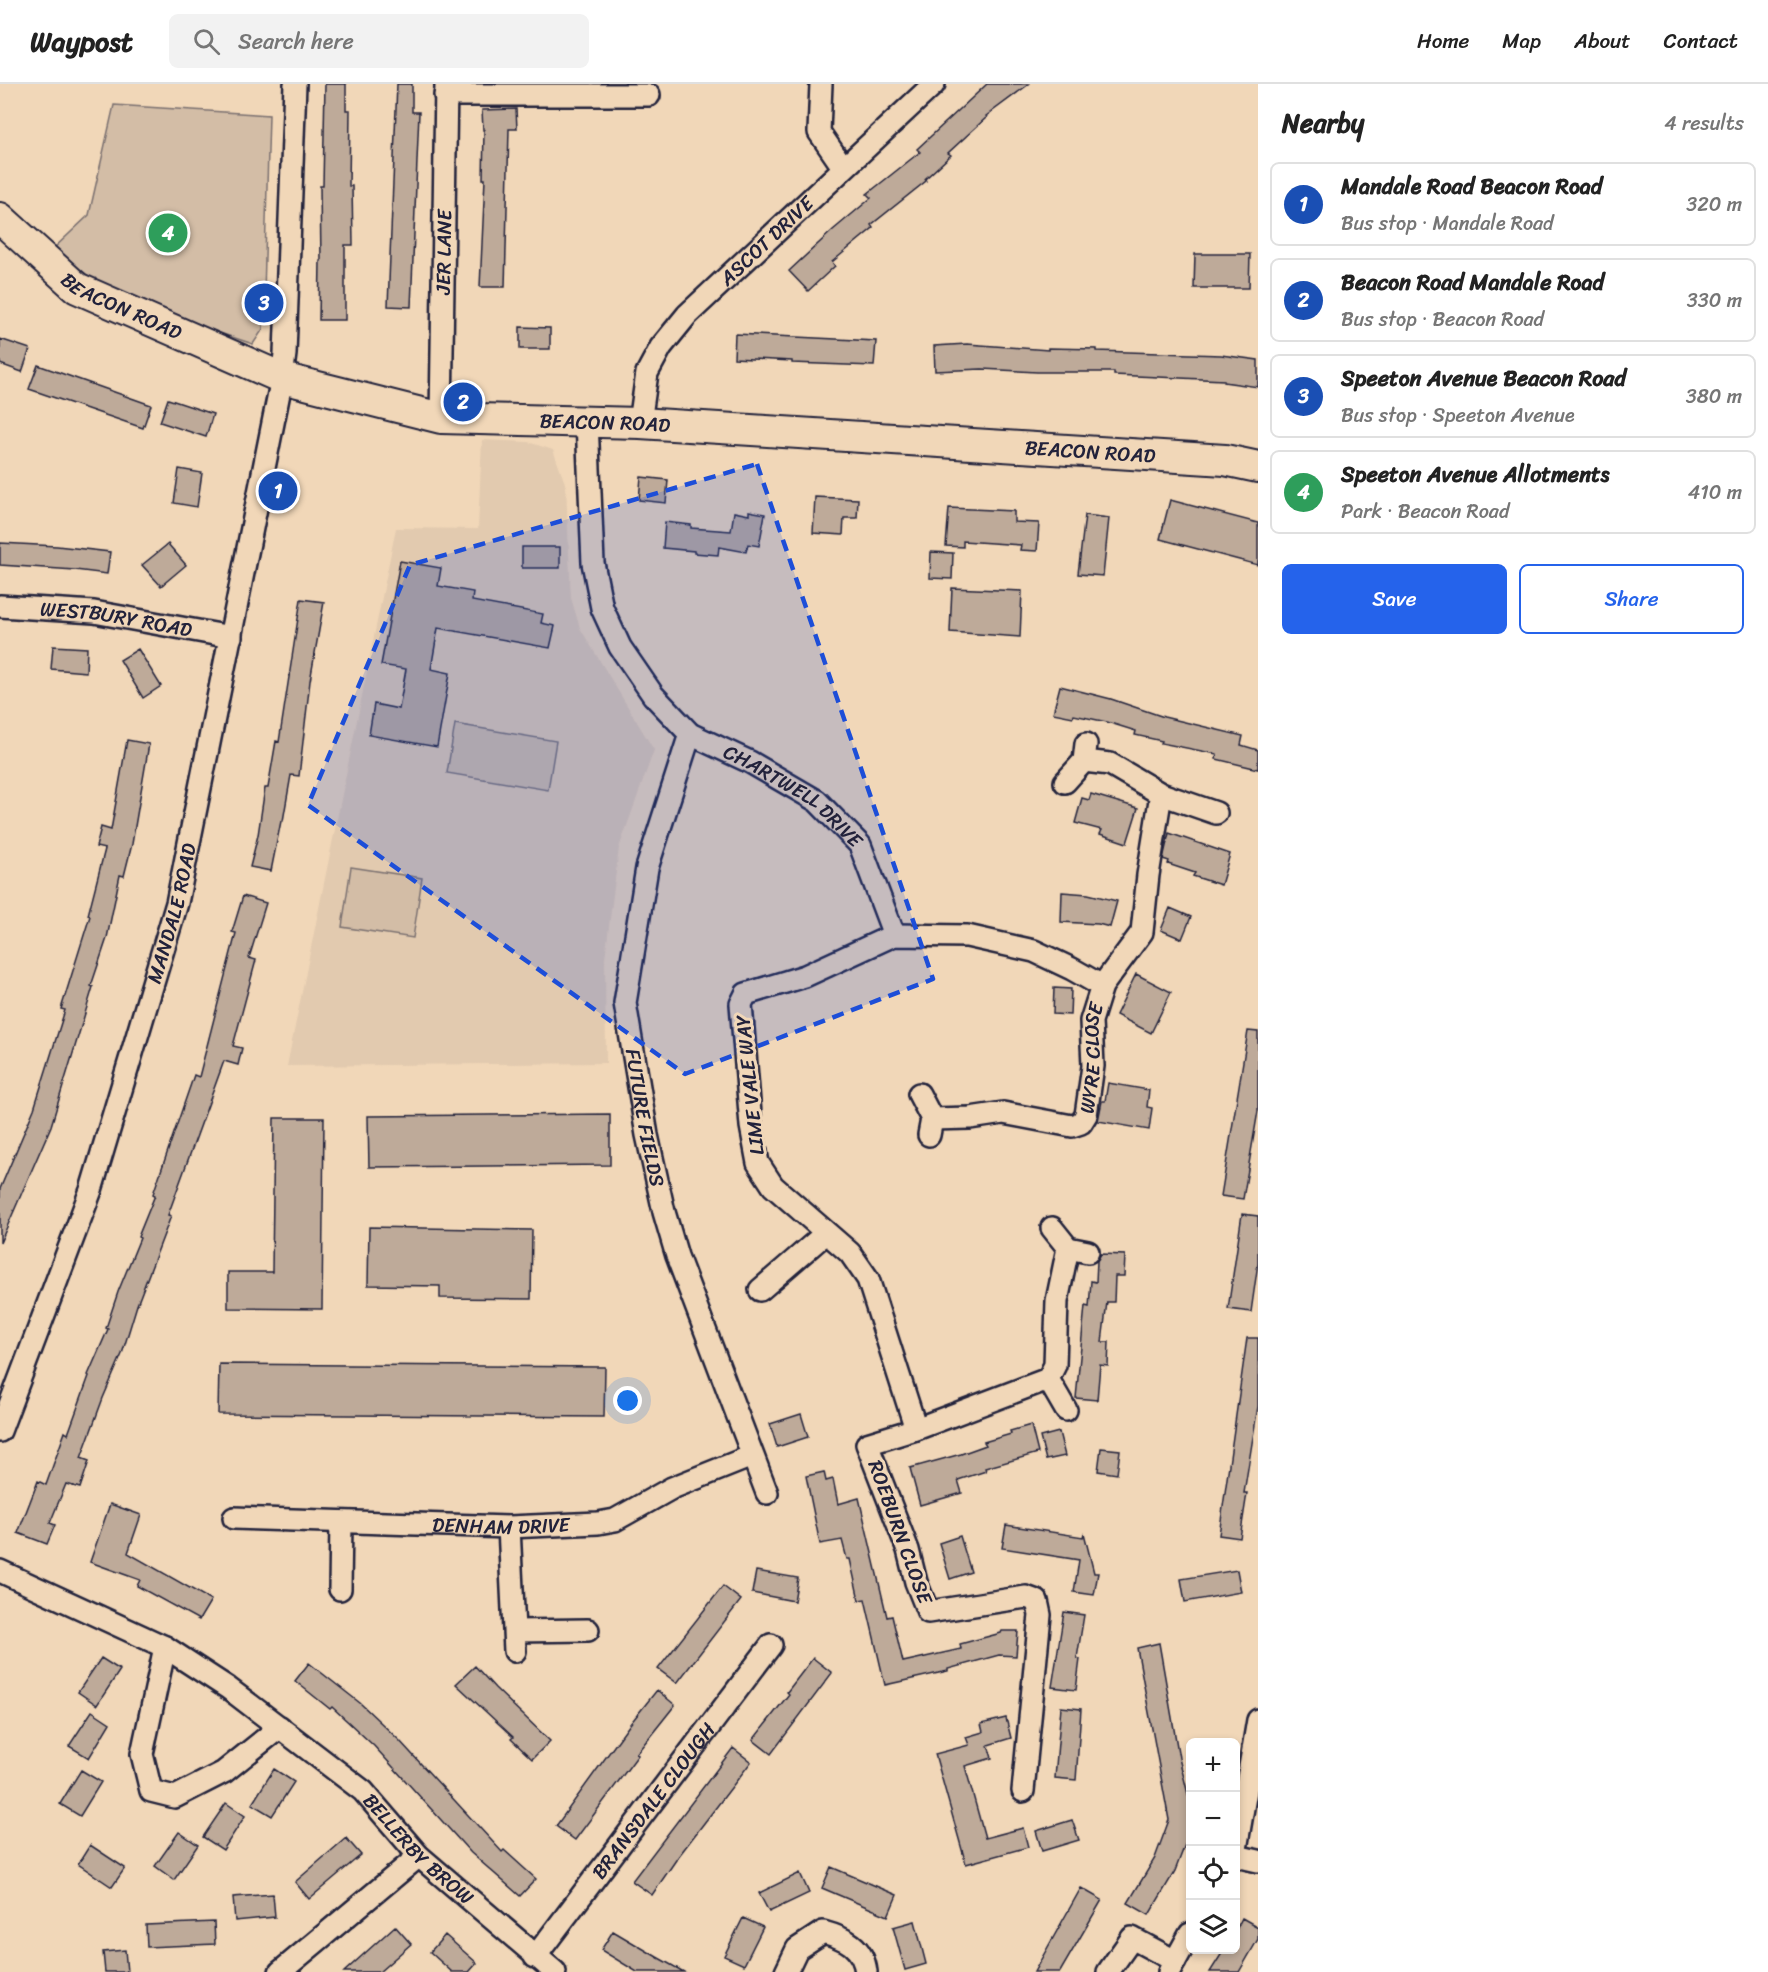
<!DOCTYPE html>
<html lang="en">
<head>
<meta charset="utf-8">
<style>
  :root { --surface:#fff; --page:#f2f2f2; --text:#222; --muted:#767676; --line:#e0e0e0; --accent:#2563eb }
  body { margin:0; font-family:Sriracha,sans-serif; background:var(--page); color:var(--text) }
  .controls { position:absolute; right:18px; bottom:18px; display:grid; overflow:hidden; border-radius:9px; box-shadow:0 3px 9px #0003 }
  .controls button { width:54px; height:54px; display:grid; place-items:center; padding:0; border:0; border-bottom:2px solid var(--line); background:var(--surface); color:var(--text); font:30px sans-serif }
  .you { position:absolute; left:628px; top:1317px; width:21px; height:21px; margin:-15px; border:4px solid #fff; border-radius:50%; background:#1a73e8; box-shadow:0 0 0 9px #1a73e833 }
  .badge { display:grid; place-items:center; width:39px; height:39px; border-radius:50%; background:var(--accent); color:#fff; font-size:20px; font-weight:700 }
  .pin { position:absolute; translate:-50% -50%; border:3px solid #fff; box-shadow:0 2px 6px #0006 }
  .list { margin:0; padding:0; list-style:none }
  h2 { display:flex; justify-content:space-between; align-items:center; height:78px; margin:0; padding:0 24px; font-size:26px }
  h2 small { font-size:20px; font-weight:400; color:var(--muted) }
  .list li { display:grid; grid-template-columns:39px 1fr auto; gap:18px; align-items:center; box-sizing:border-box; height:84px; margin:0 12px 12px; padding:0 12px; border:2px solid var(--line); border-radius:9px }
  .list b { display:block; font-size:22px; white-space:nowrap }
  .list p { margin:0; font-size:20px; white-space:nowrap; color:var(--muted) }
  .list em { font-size:20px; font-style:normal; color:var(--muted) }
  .actions { display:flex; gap:12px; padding:18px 24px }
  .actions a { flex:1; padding:14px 0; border:2px solid var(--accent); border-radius:9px; text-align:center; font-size:21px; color:var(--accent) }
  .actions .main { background:var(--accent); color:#fff }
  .icon { flex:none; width:33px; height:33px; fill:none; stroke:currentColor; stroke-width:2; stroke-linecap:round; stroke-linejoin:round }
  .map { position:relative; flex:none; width:1258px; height:1888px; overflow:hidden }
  header { display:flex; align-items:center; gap:36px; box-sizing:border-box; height:84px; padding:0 30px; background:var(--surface); border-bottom:2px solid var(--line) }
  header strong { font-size:28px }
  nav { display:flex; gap:33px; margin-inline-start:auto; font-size:21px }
  .search { width:420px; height:54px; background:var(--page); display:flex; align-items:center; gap:15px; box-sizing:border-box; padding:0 21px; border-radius:9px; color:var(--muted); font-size:22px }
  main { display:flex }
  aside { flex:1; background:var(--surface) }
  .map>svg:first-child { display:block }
  .built { fill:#e2caaf }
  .green { fill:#d3bda6; stroke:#7a7070; stroke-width:1.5 }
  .building { fill:#beaa99; stroke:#22223b; stroke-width:1.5 }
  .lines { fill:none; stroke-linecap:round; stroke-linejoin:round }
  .street-casing { stroke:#22223b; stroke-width:26 }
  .secondary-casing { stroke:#22223b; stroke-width:34 }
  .street { stroke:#f1d7b8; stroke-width:21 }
  .secondary { stroke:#f1d7b8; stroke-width:30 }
  .marked { fill:#1d4ed8; fill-opacity:0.2; stroke:#1d4ed8; stroke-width:4.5; stroke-dasharray:12 8; stroke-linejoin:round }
  .labels { text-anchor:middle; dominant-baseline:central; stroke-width:6; stroke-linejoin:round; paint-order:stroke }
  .street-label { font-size:20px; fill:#22223b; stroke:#f1d7b8 }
</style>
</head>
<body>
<header>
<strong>Waypost</strong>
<div class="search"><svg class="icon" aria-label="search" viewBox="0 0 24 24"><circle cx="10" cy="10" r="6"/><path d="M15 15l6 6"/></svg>Search here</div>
<nav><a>Home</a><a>Map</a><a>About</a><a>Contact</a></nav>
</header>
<main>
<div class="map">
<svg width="1258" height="1888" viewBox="0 0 1258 1888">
  <rect width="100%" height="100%" fill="#f1d7b8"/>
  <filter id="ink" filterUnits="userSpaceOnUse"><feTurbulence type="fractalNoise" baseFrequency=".0167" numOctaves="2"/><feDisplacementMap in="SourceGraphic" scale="12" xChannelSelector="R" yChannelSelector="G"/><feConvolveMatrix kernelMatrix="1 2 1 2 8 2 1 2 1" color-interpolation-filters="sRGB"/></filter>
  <g filter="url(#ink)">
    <!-- built -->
    <path class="built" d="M 482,356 L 528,358 L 553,366 L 566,402 L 571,514 L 580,544 L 654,666 L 619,764 L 605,874 L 606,979 L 287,982 L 396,444 L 478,445 Z"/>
    <!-- green -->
    <path class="green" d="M 114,21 L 269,31 L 263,245 L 253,260 L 148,225 L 115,210 L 52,166 L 89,131 Z
      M 455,640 L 556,657 L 548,706 L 447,689 Z
      M 351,783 L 422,794 L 413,854 L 342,843 Z"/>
    <!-- building -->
    <path class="building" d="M 325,0 L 346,0 L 346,26 L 350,26 L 349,102 L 352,102 L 353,161 L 345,161 L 345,236 L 319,236 L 320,177 L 321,177 L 320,102 L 323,102 Z
      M 397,0 L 412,0 L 412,28 L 419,28 L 411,223 L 388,222 Z
      M 987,0 L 1029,0 L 986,32 L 987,33 L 948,69 L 951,71 L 925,95 L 926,97 L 871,141 L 873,144 L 832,178 L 835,182 L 808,207 L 789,187 L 833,146 L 871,114 L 867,110 L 920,68 L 917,65 Z
      M 516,25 L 517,45 L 509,45 L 505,203 L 480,203 L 485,95 L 483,95 L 484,46 L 483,46 L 482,26 Z
      M 1195,170 L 1250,170 L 1249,204 L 1194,204 Z
      M 520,243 L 550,244 L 550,265 L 520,265 Z
      M 735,250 L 876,257 L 874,282 L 792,279 L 792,277 L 734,274 Z
      M 0,255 L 30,265 L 22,288 L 0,280 Z
      M 967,260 L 1048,266 L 1048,264 L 1097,265 L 1097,267 L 1221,271 L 1258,276 L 1258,303 L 1224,298 L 1224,296 L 1114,291 L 1114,288 L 1037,288 L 982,285 L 935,287 L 934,262 Z
      M 38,281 L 151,321 L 143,344 L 29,305 Z
      M 168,315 L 213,330 L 206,353 L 160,338 Z
      M 179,385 L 202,389 L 197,423 L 174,419 Z
      M 641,393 L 668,396 L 666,419 L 639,416 Z
      M 815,413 L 858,415 L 857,434 L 844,434 L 843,451 L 813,449 Z
      M 1170,416 L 1258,439 L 1258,481 L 1160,455 Z
      M 949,424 L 1014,427 L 1014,438 L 1039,439 L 1037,467 L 1020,466 L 1021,461 L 963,457 L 963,463 L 946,462 Z
      M 749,427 L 765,430 L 759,462 L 748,460 L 746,468 L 719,463 L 718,471 L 694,469 L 694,467 L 663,464 L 665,438 L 691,441 L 691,444 L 731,447 L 734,428 L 749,431 Z
      M 1085,431 L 1109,434 L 1103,492 L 1078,490 Z
      M 0,459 L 57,462 L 110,468 L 107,490 L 75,486 L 0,481 Z
      M 168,460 L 186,481 L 161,502 L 142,481 Z
      M 522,463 L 560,463 L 560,484 L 522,484 Z
      M 931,468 L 953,469 L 952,495 L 930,494 Z
      M 400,477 L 441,484 L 438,502 L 473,508 L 472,517 L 543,530 L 541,539 L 555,542 L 550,564 L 438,544 L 431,585 L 450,589 L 437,663 L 369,651 L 374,620 L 399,625 L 406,585 L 381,581 Z
      M 952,504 L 1022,507 L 1020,553 L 950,548 Z
      M 301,515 L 324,518 L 310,597 L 299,692 L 291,691 L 283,737 L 281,737 L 271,787 L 250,783 L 258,751 L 265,704 L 268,704 L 276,657 L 279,658 Z
      M 53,562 L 87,564 L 86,588 L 51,585 Z
      M 138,565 L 161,602 L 143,614 L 120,576 Z
      M 1060,602 L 1111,615 L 1164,633 L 1243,652 L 1241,661 L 1258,666 L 1258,685 L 1216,675 L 1217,670 L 1161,659 L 1162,657 L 1135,651 L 1136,647 L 1107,638 L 1074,631 L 1073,633 L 1053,629 Z
      M 127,656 L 149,660 L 132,760 L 124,792 L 120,791 L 107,854 L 91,902 L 93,903 L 51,1042 L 0,1159 L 0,1105 L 34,1025 L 65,926 L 61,925 L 90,832 L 88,831 L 105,765 L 96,763 L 101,743 L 111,746 Z
      M 1091,710 L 1138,724 L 1127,759 L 1100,750 L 1102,746 L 1075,739 L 1082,714 L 1089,716 Z
      M 1169,749 L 1230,770 L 1221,801 L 1193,792 L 1195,789 L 1168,780 L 1169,777 L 1163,775 Z
      M 1062,808 L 1088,810 L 1117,817 L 1110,843 L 1098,840 L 1061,838 Z
      M 243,812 L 266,819 L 249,874 L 256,876 L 233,962 L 242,964 L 238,981 L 224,977 L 168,1131 L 171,1132 L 137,1221 L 122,1270 L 103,1314 L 81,1374 L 89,1377 L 80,1404 L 66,1400 L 50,1439 L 55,1441 L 47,1460 L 18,1449 L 38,1397 L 46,1401 L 65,1348 L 68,1350 L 89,1292 L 88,1291 L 108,1245 L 106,1244 L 118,1208 L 140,1154 L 138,1153 L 155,1111 L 153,1110 L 194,991 L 199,993 L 236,849 L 232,848 Z
      M 1170,824 L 1191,833 L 1182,855 L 1161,846 Z
      M 1136,890 L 1171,908 L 1151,949 L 1116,931 Z
      M 1054,904 L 1071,905 L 1070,931 L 1053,930 Z
      M 1248,947 L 1258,948 L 1258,1027 L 1243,1115 L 1221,1112 Z
      M 1108,999 L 1149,1006 L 1147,1023 L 1152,1024 L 1149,1046 L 1098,1037 L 1102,1017 L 1105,1017 Z
      M 610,1030 L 610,1081 L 369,1083 L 368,1032 Z
      M 274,1034 L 324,1034 L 322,1225 L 228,1224 L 228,1188 L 272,1188 Z
      M 1242,1130 L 1258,1132 L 1258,1179 L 1251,1228 L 1228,1225 Z
      M 369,1143 L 532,1146 L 531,1215 L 440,1214 L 440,1202 L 368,1201 Z
      M 1101,1170 L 1125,1171 L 1124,1192 L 1115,1192 L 1114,1218 L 1107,1218 L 1102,1258 L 1109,1258 L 1108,1282 L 1100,1281 L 1097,1316 L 1076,1314 L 1085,1222 L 1089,1223 L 1091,1197 L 1096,1198 L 1097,1177 Z
      M 1247,1254 L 1258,1254 L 1258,1322 L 1244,1409 L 1247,1409 L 1240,1454 L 1219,1451 Z
      M 219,1280 L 605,1283 L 604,1333 L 218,1330 Z
      M 801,1330 L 808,1353 L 777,1363 L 770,1340 Z
      M 1031,1341 L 1038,1369 L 985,1384 L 986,1387 L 958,1396 L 962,1409 L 920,1421 L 910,1384 L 961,1370 L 986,1361 L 984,1358 L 1011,1350 L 1010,1347 Z
      M 1059,1348 L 1065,1372 L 1046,1376 L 1040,1353 Z
      M 1101,1364 L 1120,1366 L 1117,1390 L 1098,1387 Z
      M 824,1388 L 826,1397 L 833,1395 L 838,1420 L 859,1414 L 887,1533 L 892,1532 L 903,1578 L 961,1565 L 960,1560 L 1001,1549 L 1002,1547 L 1018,1547 L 1016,1572 L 999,1571 L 948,1585 L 948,1587 L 885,1601 L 865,1515 L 859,1516 L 850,1475 L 847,1475 L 842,1456 L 820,1460 L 806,1392 Z
      M 110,1420 L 141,1431 L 128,1469 L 211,1516 L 199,1536 L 137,1502 L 140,1496 L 90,1478 Z
      M 1006,1441 L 1083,1453 L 1084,1449 L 1094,1489 L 1098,1489 L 1094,1511 L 1074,1508 L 1079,1476 L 1002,1464 Z
      M 960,1452 L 971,1488 L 950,1495 L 939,1459 Z
      M 1237,1486 L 1241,1508 L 1185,1518 L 1181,1495 Z
      M 756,1487 L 798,1494 L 794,1517 L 752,1509 Z
      M 723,1502 L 741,1516 L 677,1599 L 658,1585 Z
      M 1064,1528 L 1084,1531 L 1077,1574 L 1080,1575 L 1076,1606 L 1052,1603 Z
      M 1159,1559 L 1179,1674 L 1191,1722 L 1191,1745 L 1175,1787 L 1149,1831 L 1128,1819 L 1155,1774 L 1169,1736 L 1137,1564 Z
      M 101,1574 L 120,1586 L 97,1621 L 78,1608 Z
      M 813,1574 L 832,1589 L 771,1670 L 753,1656 L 789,1610 L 787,1608 Z
      M 309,1579 L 360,1619 L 399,1656 L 502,1768 L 504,1766 L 536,1795 L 520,1812 L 471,1769 L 374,1662 L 332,1623 L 330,1625 L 295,1597 Z
      M 475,1582 L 495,1604 L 550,1657 L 532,1675 L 511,1655 L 513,1653 L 456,1600 Z
      M 657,1606 L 675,1621 L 636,1670 L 638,1671 L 575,1756 L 556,1742 L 630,1640 Z
      M 1061,1623 L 1081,1625 L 1076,1696 L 1055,1694 Z
      M 92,1627 L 110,1639 L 89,1674 L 69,1662 Z
      M 1006,1634 L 1011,1654 L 988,1661 L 992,1674 L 965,1682 L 985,1754 L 1023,1744 L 1028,1763 L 966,1780 L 935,1670 L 969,1661 L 966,1653 L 983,1648 L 981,1640 Z
      M 733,1664 L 751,1678 L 678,1773 L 652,1811 L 632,1797 Z
      M 274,1685 L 294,1698 L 272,1732 L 252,1720 Z
      M 81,1686 L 101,1698 L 80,1732 L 60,1720 Z
      M 226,1719 L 245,1732 L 223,1766 L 203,1753 Z
      M 1072,1736 L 1079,1756 L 1042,1767 L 1036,1747 Z
      M 179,1748 L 198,1761 L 174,1796 L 155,1782 Z
      M 346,1754 L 361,1771 L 309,1815 L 295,1798 Z
      M 90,1761 L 125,1784 L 112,1803 L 78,1780 Z
      M 831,1783 L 897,1811 L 888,1832 L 822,1804 Z
      M 800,1789 L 809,1809 L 769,1828 L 759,1809 Z
      M 1081,1804 L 1102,1816 L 1060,1888 L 1034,1888 Z
      M 273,1810 L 275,1833 L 235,1837 L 233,1813 Z
      M 743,1834 L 763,1843 L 744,1881 L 724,1872 Z
      M 1242,1834 L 1258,1843 L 1258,1855 L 1239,1888 L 1210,1888 L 1224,1866 L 1236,1866 L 1236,1846 Z
      M 915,1837 L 926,1880 L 905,1886 L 893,1843 Z
      M 214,1838 L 215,1860 L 147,1863 L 146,1841 Z
      M 395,1842 L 411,1860 L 379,1888 L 344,1888 Z
      M 613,1847 L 657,1873 L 684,1888 L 637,1888 L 601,1866 Z
      M 445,1851 L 477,1879 L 469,1888 L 452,1888 L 430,1868 Z
      M 125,1866 L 127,1888 L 105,1888 L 103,1868 Z"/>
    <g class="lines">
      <defs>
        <g id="street">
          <path d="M 821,0 L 819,48 L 843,83"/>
          <path d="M 445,11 L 649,11"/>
          <path id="s1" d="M 441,334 L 446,0"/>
          <path id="s2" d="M 587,337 L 593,479 L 602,524 L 620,563 L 653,611 L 690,650 L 750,678 L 817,717 L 860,761 L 894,851"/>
          <path id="s3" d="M 640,339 L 647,289 L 661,263 L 687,231 L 934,0"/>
          <path id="s4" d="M 0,522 L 94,528 L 231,553"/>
          <path id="s5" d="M 690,650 L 647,784 L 625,919 L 647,1051 L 664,1128 L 677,1172 L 767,1409"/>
          <path d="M 1084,677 L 1110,680 L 1161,710 L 1216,729"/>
          <path d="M 1065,698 L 1084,677 L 1086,660"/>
          <path d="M 919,1010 L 932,1035 L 929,1051"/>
          <path id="s6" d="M 932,1035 L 970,1034 L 1003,1029 L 1072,1042 L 1081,1039 L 1086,1031 L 1093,982 L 1091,937 L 1102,902 L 1142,848 L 1148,791 L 1161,710"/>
          <path d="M 1052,1144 L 1068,1164 L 1088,1168"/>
          <path d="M 760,1206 L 826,1149"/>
          <path d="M 1048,1295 L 1066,1326"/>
          <path d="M 916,1345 L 868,1195 L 850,1169 L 773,1102 L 758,1079 L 751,1042 L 741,920 L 746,910 L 805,892 L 894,851 L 967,852 L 1034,867 L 1072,885 L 1102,902"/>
          <path id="s7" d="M 0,1347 L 91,1106 L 177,819 L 282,294 L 285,270 L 295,0"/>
          <path id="s8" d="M 234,1434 L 509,1443 L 598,1439 L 615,1436 L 672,1404 L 752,1372"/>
          <path d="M 509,1443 L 515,1567"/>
          <path id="s9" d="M 0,1487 L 165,1563 L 228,1604 L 363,1707 L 419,1772 L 555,1888"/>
          <path d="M 340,1505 L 341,1438"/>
          <path d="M 515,1547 L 588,1546"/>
          <path d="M 165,1563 L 142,1670 L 151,1707 L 175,1713 L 224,1688 L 280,1643"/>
          <path d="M 1023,1707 L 1040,1531 L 1037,1517 L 1026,1513 L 928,1528 L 916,1498 L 908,1466 L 867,1360 L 916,1345 L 1048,1295 L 1055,1281 L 1057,1217 L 1068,1164"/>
          <path d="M 1236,1765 L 1258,1636"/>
          <path d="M 1236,1772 L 1258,1777"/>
          <path id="s10" d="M 535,1873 L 771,1561"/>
          <path d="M 280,1888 L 419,1772"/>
          <path d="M 786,1888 L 797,1865 L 823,1848 C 845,1854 863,1862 866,1888"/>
          <path d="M 1108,1888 L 1132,1854 L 1175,1877"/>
          <path d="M 1169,1888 L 1190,1850"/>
        </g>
        <g id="secondary">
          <path id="s11" d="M 0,134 L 77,204 L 282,294 L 441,334 L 640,339 L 1225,376 L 1258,383"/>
        </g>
      </defs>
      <!-- street casing -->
      <use href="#street" class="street-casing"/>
      <!-- secondary casing -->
      <use href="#secondary" class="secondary-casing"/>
      <!-- street -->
      <use href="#street" class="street"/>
      <!-- secondary -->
      <use href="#secondary" class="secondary"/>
    </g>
  </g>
  <!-- marked area -->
  <path class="marked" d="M 757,380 L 933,895 L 685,990 L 308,721 L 410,481 Z"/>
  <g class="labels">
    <!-- street labels -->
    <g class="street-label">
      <text stroke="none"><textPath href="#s3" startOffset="230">ASCOT DRIVE</textPath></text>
      <text stroke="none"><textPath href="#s1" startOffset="166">JER LANE</textPath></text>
      <text stroke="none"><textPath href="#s11" startOffset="152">BEACON ROAD</textPath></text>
      <text stroke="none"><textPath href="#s11" startOffset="656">BEACON ROAD</textPath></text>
      <text stroke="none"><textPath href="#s11" startOffset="1142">BEACON ROAD</textPath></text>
      <text stroke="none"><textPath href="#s4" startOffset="117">WESTBURY ROAD</textPath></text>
      <text stroke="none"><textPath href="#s2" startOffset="464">CHARTWELL DRIVE</textPath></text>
      <text stroke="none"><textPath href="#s7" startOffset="546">MANDALE ROAD</textPath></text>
      <text stroke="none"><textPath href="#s6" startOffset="218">WYRE CLOSE</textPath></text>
      <text transform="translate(750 1001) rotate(-96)">LIME VALE WAY</text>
      <text stroke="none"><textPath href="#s5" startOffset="394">FUTURE FIELDS</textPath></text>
      <text stroke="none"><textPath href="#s8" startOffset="267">DENHAM DRIVE</textPath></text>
      <text transform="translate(900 1448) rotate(70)">ROEBURN CLOSE</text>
      <text stroke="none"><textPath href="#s10" startOffset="196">BRANSDALE CLOUGH</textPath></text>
      <text stroke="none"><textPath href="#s9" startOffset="507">BELLERBY BROW</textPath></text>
    </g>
  </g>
</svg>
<div class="controls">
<button>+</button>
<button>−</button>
<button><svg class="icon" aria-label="locate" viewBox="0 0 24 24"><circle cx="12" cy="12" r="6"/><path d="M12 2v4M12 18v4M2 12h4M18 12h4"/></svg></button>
<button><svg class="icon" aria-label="layers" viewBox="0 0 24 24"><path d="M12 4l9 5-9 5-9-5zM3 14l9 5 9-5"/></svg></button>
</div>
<div class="you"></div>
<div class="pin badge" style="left:278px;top:407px;background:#1a4fb4">1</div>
<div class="pin badge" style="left:463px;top:318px;background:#1a4fb4">2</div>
<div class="pin badge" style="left:264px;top:219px;background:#1a4fb4">3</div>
<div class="pin badge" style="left:168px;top:149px;background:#2e9e5b">4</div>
</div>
<aside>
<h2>Nearby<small>4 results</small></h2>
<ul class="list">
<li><span class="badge" style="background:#1a4fb4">1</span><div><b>Mandale Road Beacon Road</b><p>Bus stop · Mandale Road</p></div><em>320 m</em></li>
<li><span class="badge" style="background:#1a4fb4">2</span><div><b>Beacon Road Mandale Road</b><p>Bus stop · Beacon Road</p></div><em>330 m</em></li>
<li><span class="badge" style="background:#1a4fb4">3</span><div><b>Speeton Avenue Beacon Road</b><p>Bus stop · Speeton Avenue</p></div><em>380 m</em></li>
<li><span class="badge" style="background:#2e9e5b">4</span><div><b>Speeton Avenue Allotments</b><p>Park · Beacon Road</p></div><em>410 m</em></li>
</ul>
<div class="actions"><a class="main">Save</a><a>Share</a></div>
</aside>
</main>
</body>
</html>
